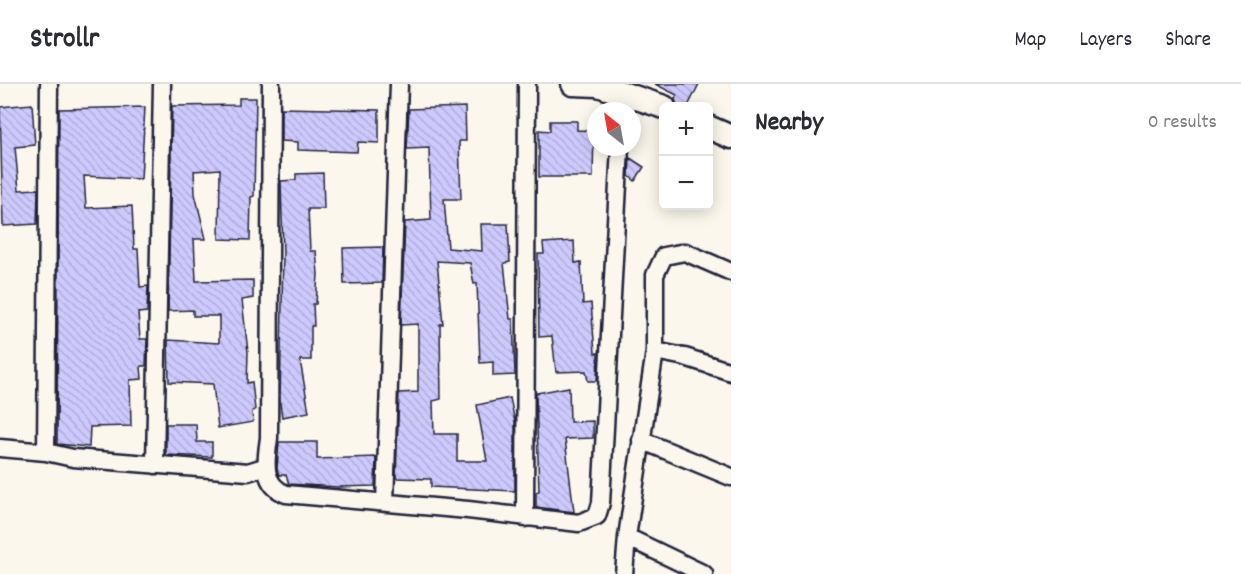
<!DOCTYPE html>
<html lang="en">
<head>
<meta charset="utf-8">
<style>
  :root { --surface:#fff; --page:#f2f2f3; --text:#2b2b33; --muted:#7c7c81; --line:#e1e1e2 }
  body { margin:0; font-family:Dekko,sans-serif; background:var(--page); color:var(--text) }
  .controls { position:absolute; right:18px; top:18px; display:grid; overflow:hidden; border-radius:9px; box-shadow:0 3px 15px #0003 }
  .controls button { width:54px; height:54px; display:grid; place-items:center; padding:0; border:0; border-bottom:2px solid var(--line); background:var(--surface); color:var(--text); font:30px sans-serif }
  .compass { position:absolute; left:587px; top:18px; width:54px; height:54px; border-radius:50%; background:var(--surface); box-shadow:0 3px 15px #0003; rotate:329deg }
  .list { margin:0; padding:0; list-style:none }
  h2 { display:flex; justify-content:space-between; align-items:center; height:78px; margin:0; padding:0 24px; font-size:26px }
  h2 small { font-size:20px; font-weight:400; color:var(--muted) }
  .map { position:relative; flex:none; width:731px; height:490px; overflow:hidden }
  header { display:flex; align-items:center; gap:36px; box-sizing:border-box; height:84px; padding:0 30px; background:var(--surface); border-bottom:2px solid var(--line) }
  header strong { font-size:28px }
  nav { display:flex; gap:33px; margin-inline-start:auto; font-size:21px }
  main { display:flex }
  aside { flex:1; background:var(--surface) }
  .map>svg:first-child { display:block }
  .building { fill:url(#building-back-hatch); stroke:#22223b; stroke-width:1.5 }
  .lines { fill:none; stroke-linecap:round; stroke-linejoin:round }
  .street-casing { stroke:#22223b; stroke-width:21 }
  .secondary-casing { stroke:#22223b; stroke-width:27 }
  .street { stroke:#fbf7ec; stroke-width:16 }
  .secondary { stroke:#fbf7ec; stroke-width:22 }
</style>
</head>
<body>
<header>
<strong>Strollr</strong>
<nav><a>Map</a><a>Layers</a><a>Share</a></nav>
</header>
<main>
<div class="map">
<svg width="731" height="490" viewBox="0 0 731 490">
  <defs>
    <pattern id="building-back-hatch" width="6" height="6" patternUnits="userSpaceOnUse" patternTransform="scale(1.5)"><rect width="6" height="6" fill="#cec9fc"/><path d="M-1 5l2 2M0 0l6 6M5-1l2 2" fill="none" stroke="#b1acd9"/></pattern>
  </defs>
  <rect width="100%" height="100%" fill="#fbf7ec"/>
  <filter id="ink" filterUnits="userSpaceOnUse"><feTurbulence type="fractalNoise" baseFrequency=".0167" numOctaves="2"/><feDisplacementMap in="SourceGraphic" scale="12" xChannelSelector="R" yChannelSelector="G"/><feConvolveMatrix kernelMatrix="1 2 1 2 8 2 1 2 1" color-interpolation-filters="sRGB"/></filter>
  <g filter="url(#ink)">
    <!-- building -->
    <path class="building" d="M 655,0 L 699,0 L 688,22 L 677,22 L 675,15 L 677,11 Z
      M 239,14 L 256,14 L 254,112 L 251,113 L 250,156 L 219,155 L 220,85 L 194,87 L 195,110 L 206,155 L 194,155 L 196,197 L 253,196 L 253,214 L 242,216 L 248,268 L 247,299 L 252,298 L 255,326 L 252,327 L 253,338 L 218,344 L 213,300 L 169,298 L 168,256 L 219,259 L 219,232 L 193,232 L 193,226 L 168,227 L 172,22 L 239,21 Z
      M 32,20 L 35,61 L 15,63 L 19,106 L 38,105 L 37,140 L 3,142 L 0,23 Z
      M 145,23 L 141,95 L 84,92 L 86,124 L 132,122 L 134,165 L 138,165 L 140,203 L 148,202 L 147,228 L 138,229 L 140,255 L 147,255 L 146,282 L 141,282 L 142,295 L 130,296 L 131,342 L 90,343 L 89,363 L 57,360 L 59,25 Z
      M 465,23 L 466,57 L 459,57 L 461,115 L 444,115 L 448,164 L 482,167 L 481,140 L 508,140 L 510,178 L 504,179 L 510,235 L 513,235 L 515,291 L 493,292 L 493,278 L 480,279 L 477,199 L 474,200 L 470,179 L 437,177 L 443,240 L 440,240 L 441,315 L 433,317 L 434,350 L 457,350 L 457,377 L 487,377 L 477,321 L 510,314 L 515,338 L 515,407 L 431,403 L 431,395 L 396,394 L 399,309 L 418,308 L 418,240 L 401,241 L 405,138 L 431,136 L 429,64 L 407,65 L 409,25 Z
      M 281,24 L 379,26 L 379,59 L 358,58 L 357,68 L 298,66 L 298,58 L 281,57 Z
      M 550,37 L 577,37 L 577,46 L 594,47 L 593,93 L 539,93 L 539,46 L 550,47 Z
      M 630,74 L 644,83 L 635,97 L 629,92 Z
      M 323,89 L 324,125 L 308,125 L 310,167 L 316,167 L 318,190 L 316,220 L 313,220 L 314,242 L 311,242 L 311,276 L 300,276 L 309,328 L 282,333 L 280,319 L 283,169 L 281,97 L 296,96 L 296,90 Z
      M 574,157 L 575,179 L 581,178 L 583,220 L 591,219 L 595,269 L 598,269 L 597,297 L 588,297 L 586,287 L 556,288 L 552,252 L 539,253 L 538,170 L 544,170 L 543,159 Z
      M 383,163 L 382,199 L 344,200 L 343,164 Z
      M 569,303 L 570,338 L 593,337 L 593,354 L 565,355 L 574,428 L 536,423 L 536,408 L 539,407 L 536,309 Z
      M 166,340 L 196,340 L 197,358 L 212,358 L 212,373 L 166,371 Z
      M 279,358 L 317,358 L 317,375 L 376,373 L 375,402 L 338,403 L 289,400 L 286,391 L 279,391 L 277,385 Z"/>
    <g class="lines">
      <defs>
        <path id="street" d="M 271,0 L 269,354 C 266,376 261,400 286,410 L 468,426 L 579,439 L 597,432 L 601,419 L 620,63
          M 621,27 L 621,8
          M 655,267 L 685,273 L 731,288
          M 641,356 L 731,393
          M 0,364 L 46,368 L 73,374 L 248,388 L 264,383
          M 46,368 L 49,0
          M 155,381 L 162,0
          M 385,419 L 399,0
          M 525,434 L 527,0
          M 627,453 L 704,490
          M 624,490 L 627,453 L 655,267 L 655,191 L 664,172 L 685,168 L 731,188"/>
        <path id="secondary" d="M 573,0 L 598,1 L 664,23
          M 708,43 L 731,53"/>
      </defs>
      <!-- street casing -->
      <use href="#street" class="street-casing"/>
      <!-- secondary casing -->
      <use href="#secondary" class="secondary-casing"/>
      <!-- street -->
      <use href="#street" class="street"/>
      <!-- secondary -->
      <use href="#secondary" class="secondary"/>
    </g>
  </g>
</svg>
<div class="controls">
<button>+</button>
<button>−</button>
</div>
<svg class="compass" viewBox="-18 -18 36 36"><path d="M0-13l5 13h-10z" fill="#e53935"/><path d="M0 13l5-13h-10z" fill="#7c7c81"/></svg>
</div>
<aside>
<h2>Nearby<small>0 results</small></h2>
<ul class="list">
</ul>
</aside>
</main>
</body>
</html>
